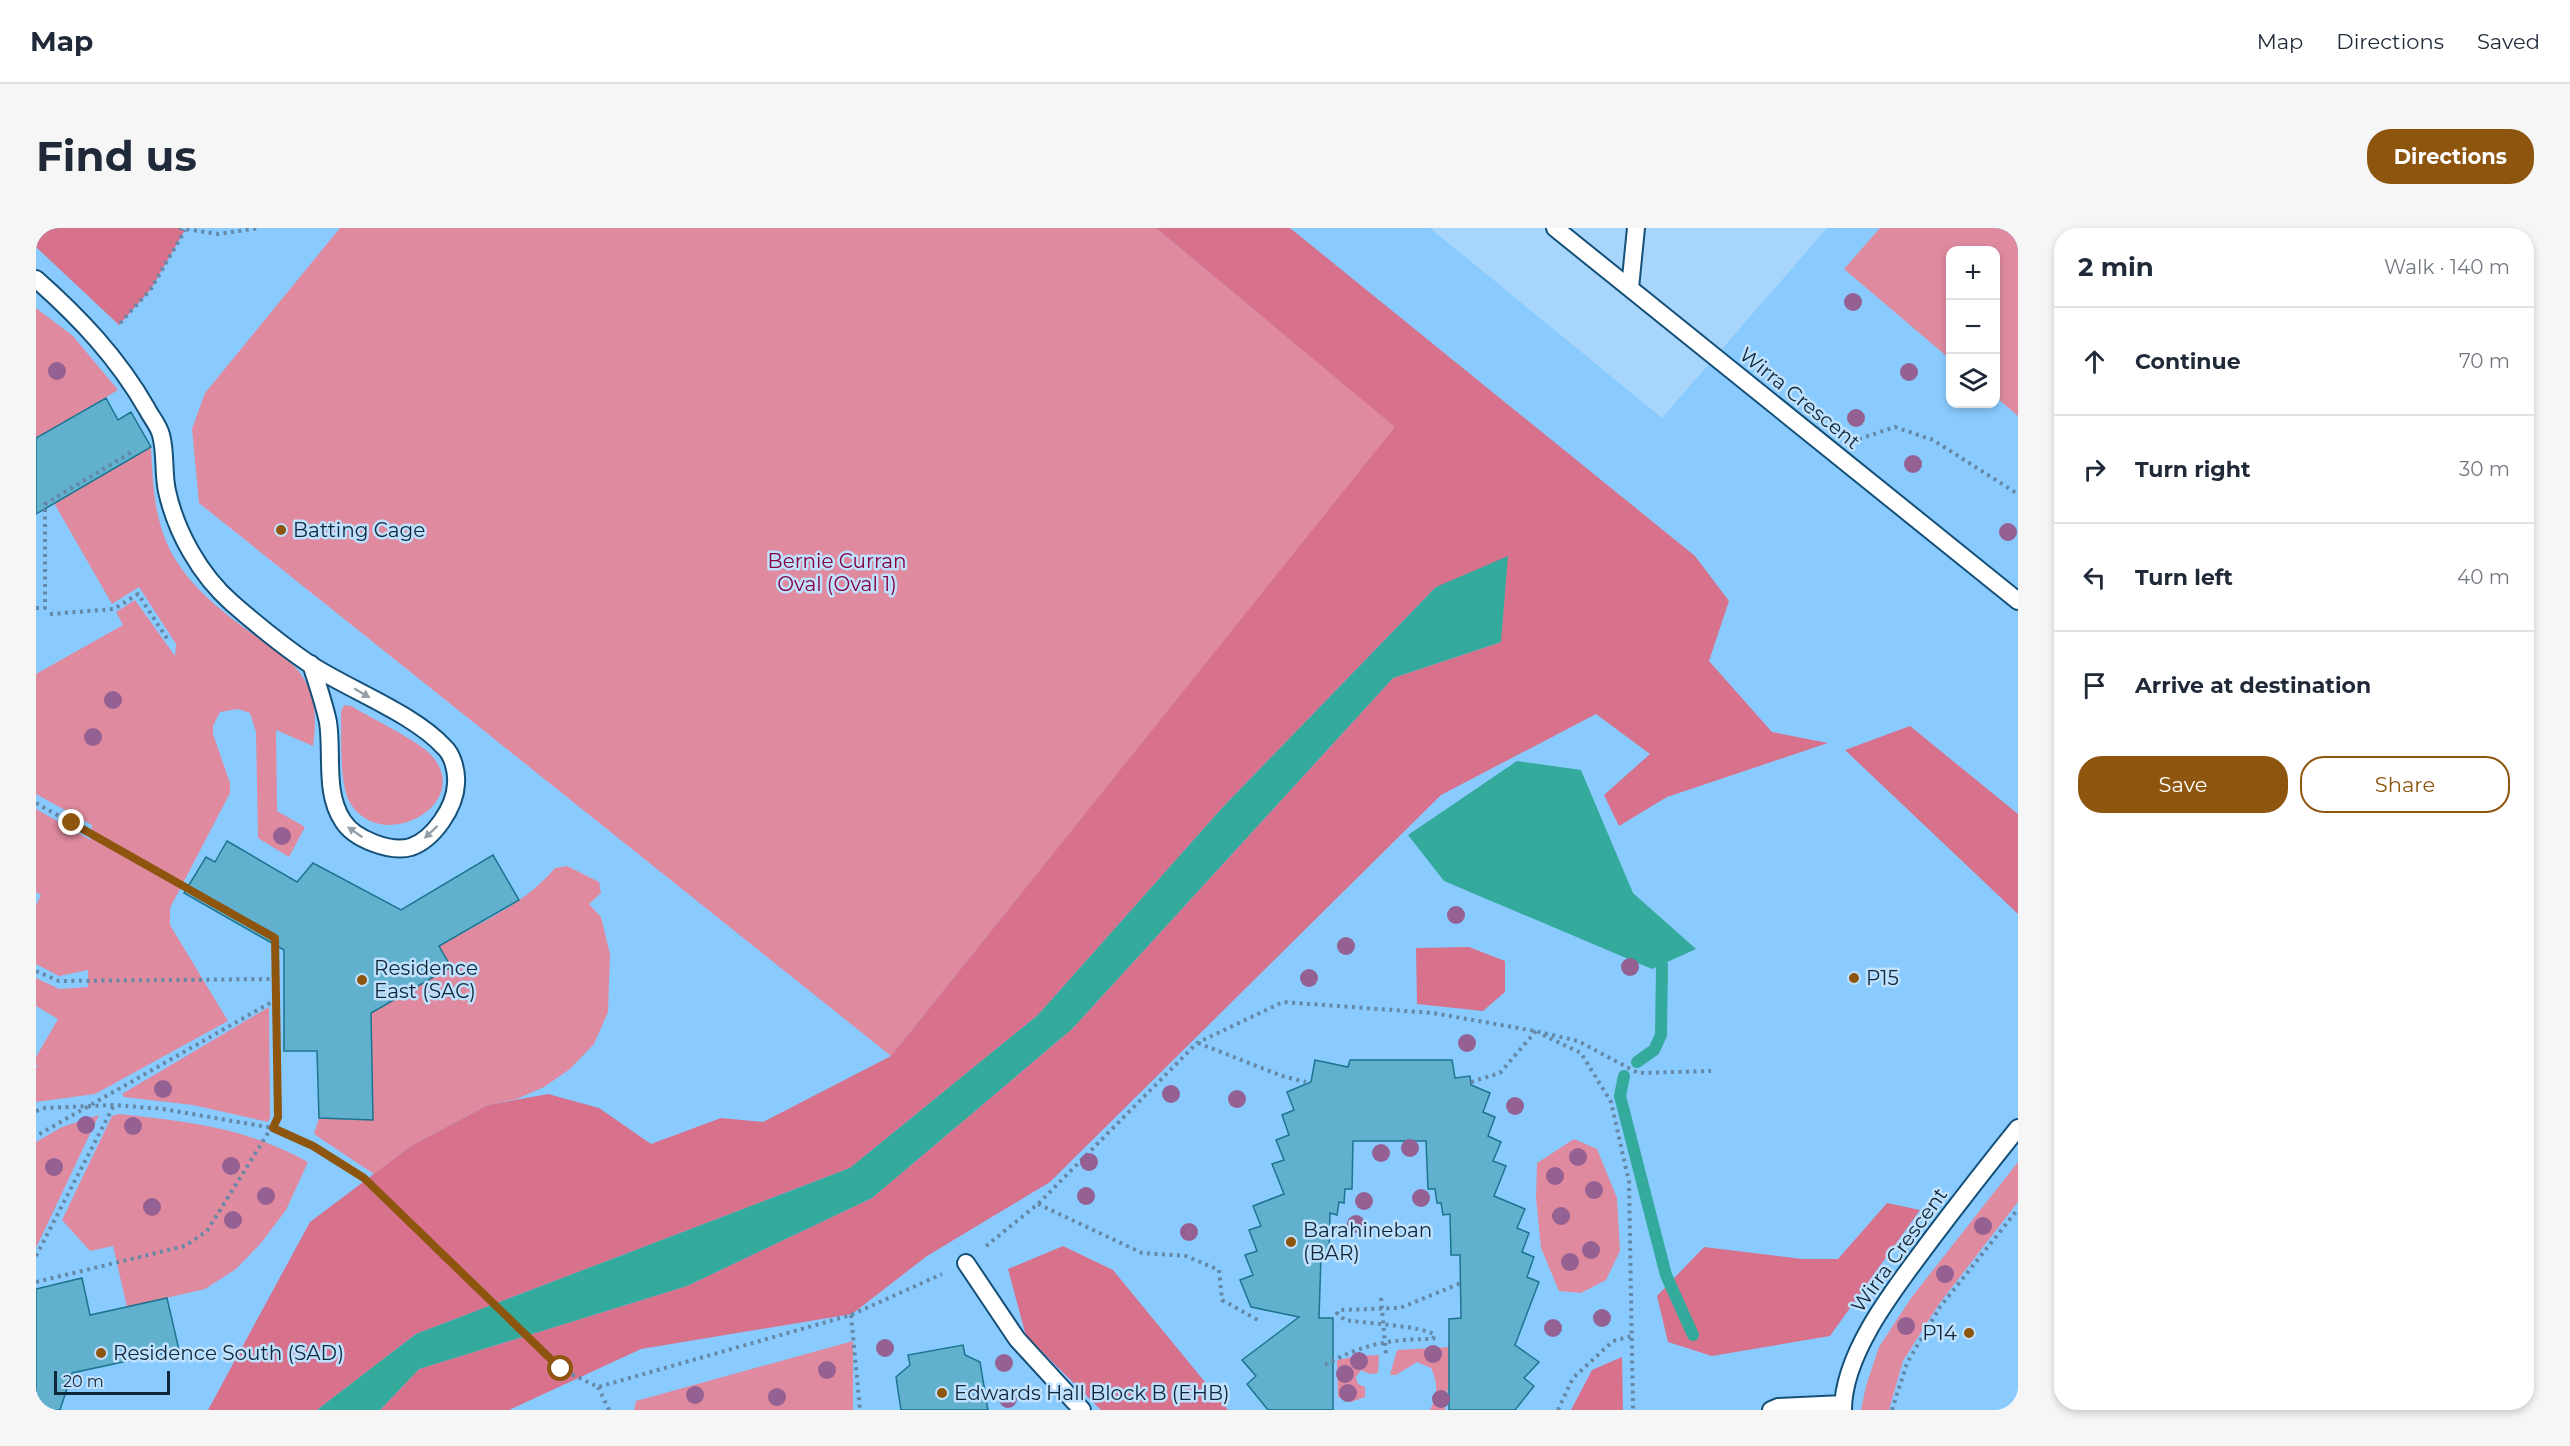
<!DOCTYPE html>
<html lang="en">
<head>
<meta charset="utf-8">
<style>
  :root { --surface:#fff; --page:#f6f6f7; --text:#1f2937; --muted:#747a83; --line:#e0e1e3; --accent:#8e550f }
  body { margin:0; font-family:Montserrat,sans-serif; background:var(--page); color:var(--text) }
  .controls { position:absolute; right:18px; top:18px; display:grid; overflow:hidden; border-radius:12px; box-shadow:0 3px 9px #0003 }
  .controls button { width:54px; height:54px; display:grid; place-items:center; padding:0; border:0; border-bottom:2px solid var(--line); background:var(--surface); color:var(--text); font:30px sans-serif }
  .scale { position:absolute; left:18px; bottom:15px; width:116px; box-sizing:border-box; padding-left:6px; border:3px solid #102739; border-top:0; font-size:16px; line-height:21px; white-space:nowrap; color:#102739; -webkit-text-stroke:4px #bfe1fe; paint-order:stroke }
  .stop { position:absolute; width:18px; height:18px; margin:-14px; border:4px solid #8e550f; border-radius:50%; background:#fff }
  .stop.end { background:#8e550f; border-color:#fff; box-shadow:0 2px 6px #0008 }
  .list { margin:0; padding:0; list-style:none }
  h2 { display:flex; justify-content:space-between; align-items:center; height:78px; margin:0; padding:0 24px; font-size:26px }
  h2 small { font-size:20px; font-weight:400; color:var(--muted) }
  .list li { display:grid; grid-template-columns:39px 1fr auto; gap:18px; align-items:center; box-sizing:border-box; height:108px; padding:0 24px; border-top:2px solid var(--line) }
  .list b { display:block; font-size:22px; white-space:nowrap }
  .list em { font-size:20px; font-style:normal; color:var(--muted) }
  .actions { display:flex; gap:12px; padding:18px 24px }
  .actions a { flex:1; padding:14px 0; border:2px solid var(--accent); border-radius:24px; text-align:center; font-size:21px; color:var(--accent) }
  .actions .main { background:var(--accent); color:#fff }
  .icon { flex:none; width:33px; height:33px; fill:none; stroke:currentColor; stroke-width:2; stroke-linecap:round; stroke-linejoin:round }
  .map { position:relative; flex:none; width:1982px; height:1182px; overflow:hidden; border-radius:24px }
  header { display:flex; align-items:center; gap:36px; box-sizing:border-box; height:84px; padding:0 30px; background:var(--surface); border-bottom:2px solid var(--line) }
  header strong { font-size:28px }
  nav { display:flex; gap:33px; margin-inline-start:auto; font-size:21px }
  .intro { display:flex; align-items:center; justify-content:space-between; box-sizing:border-box; height:144px; padding:0 36px }
  h1 { margin:0; font-size:42px }
  .button { padding:15px 27px; border-radius:24px; background:var(--accent); color:#fff; font-size:21px; font-weight:700 }
  main { display:flex; gap:36px; padding:0 36px }
  aside { flex:1; background:var(--surface); border-radius:24px; box-shadow:0 3px 9px #0003 }
  .map>svg:first-child { display:block }
  .built { fill:#8acbff; fill-rule:evenodd }
  .green { fill:#df8a9f }
  .forest { fill:#d7718c }
  .water { fill:#34aa9c }
  .lines { fill:none; stroke-linecap:round; stroke-linejoin:round }
  .stream { stroke:#34aa9c; stroke-width:12 }
  .building { fill:#61b1ce; stroke:#1c748f; stroke-width:1.5 }
  .lane-casing { stroke:#155078; stroke-width:20 }
  .path { stroke:#6588a6; stroke-width:4; stroke-dasharray:3 4.5; stroke-linecap:butt }
  .lane { stroke:#fff; stroke-width:16 }
  .tree { fill:#956092 }
  .oneway { fill:#939ea6 }
  .route { stroke:#8e550f; stroke-width:8 }
  .poi-dot { fill:#8e550f; stroke:#bfe1fe; stroke-width:2 }
  .labels { text-anchor:middle; dominant-baseline:central; stroke-width:5; stroke-linejoin:round; paint-order:stroke }
  .street-label { font-size:20px; fill:#102739; stroke:#bfe1fe }
  .poi-label { font-size:20px; fill:#102739; stroke:#bfe1fe; text-anchor:start }
  .park-label { font-size:20px; fill:#85003d; stroke:#bfe1fe }
</style>
</head>
<body>
<header>
<strong>Map</strong>
<nav><a>Map</a><a>Directions</a><a>Saved</a></nav>
</header>
<div class="intro"><h1>Find us</h1><a class="button">Directions</a></div>
<main>
<div class="map">
<svg width="1982" height="1182" viewBox="0 0 1982 1182">
  <rect width="100%" height="100%" fill="#a8d5fb"/>
  <!-- built -->
  <path class="built" d="M 0,0 L 1394,0 L 1626,190 L 1791,0 L 1982,0 L 1982,1182 L 0,1182 ZM 1914,22 L 1960,22 L 1960,176 L 1914,176 Z"/>
  <!-- green -->
  <path class="green" d="M 304,0 L 1120,0 L 1360,199 L 855,828 L 163,275 L 156,201 L 169,165 Z
    M 1844,0 L 1982,0 L 1982,188 L 1960,169 L 1960,22 L 1914,22 L 1914,131 L 1808,41 Z
    M 0,80 L 37,108 L 82,162 L 0,210 Z
    M 115,219 C 117,259 118,298 141,334 C 162,367 196,391 228,414 C 242,425 259,435 268,451 C 281,471 280,496 277,518 L 240,502 L 241,583 L 269,599 L 253,629 L 222,610 L 220,504 L 214,485 L 202,481 L 184,484 L 177,498 L 177,506 L 194,555 L 194,565 L 134,680 L 134,697 L 192,793 L 59,866 L 0,874 L 0,839 L 3,839 L 0,837 L 0,829 L 22,791 L 0,778 L 0,750 L 23,761 L 52,759 L 52,742 L 23,748 L 0,736 L 0,677 L 5,667 L 0,664 L 0,581 L 55,612 L 56,597 L 0,566 L 0,446 L 87,397 L 80,384 L 99,372 L 139,428 L 140,416 L 103,359 L 76,376 L 18,275 Z
    M 308,477 L 315,478 C 335,490 379,511 394,526 C 440,573 350,626 316,578 C 302,559 306,507 305,483 Z
    M 531,638 L 563,654 L 565,665 L 553,676 L 565,689 L 574,726 L 572,784 L 558,816 L 534,841 L 508,859 L 481,871 L 452,877 L 375,918 L 338,946 L 278,906 L 283,890 L 337,892 L 335,785 L 415,739 L 403,718 C 444,695 489,676 519,640 Z
    M 233,779 L 234,889 L 232,894 L 157,877 L 88,869 L 86,866 Z
    M 83,886 C 155,894 207,899 272,934 L 250,982 L 225,1015 L 200,1041 L 169,1061 L 91,1079 L 77,1018 L 54,1023 L 26,992 L 76,888 Z
    M 63,887 L 0,1020 L 0,914 L 26,899 Z
    M 1538,911 L 1561,921 L 1581,970 L 1584,1023 L 1570,1052 L 1545,1065 L 1523,1063 L 1505,1020 L 1500,970 L 1501,935 Z
    M 1982,934 L 1982,974 L 1903,1076 L 1867,1133 L 1853,1182 L 1825,1182 L 1830,1158 L 1843,1119 L 1875,1070 Z
    M 817,1113 L 817,1182 L 598,1182 L 600,1173 Z
    M 1414,1119 L 1415,1152 L 1409,1169 L 1409,1182 L 1394,1182 C 1402,1167 1402,1155 1395,1140 L 1381,1134 L 1360,1147 L 1354,1147 L 1361,1122 Z
    M 1343,1127 L 1342,1145 L 1334,1146 L 1325,1142 L 1320,1149 L 1322,1156 L 1329,1159 L 1329,1169 L 1315,1174 L 1302,1169 L 1301,1132 L 1321,1128 Z"/>
  <!-- forest -->
  <path class="forest" d="M 0,0 L 143,0 L 149,2 L 115,61 L 83,97 L 0,19 Z
    M 1120,0 L 1254,0 L 1659,328 L 1693,373 L 1673,433 L 1736,504 L 1792,515 L 1631,569 L 1583,598 L 1568,567 L 1614,526 L 1560,486 L 1405,567 L 1014,954 L 891,1028 L 816,1086 L 605,1121 L 473,1182 L 344,1182 L 383,1141 L 651,1058 L 836,970 L 1036,801 L 1357,450 L 1465,414 L 1400,359 L 1187,579 L 1002,787 L 814,940 L 380,1106 L 281,1182 L 172,1182 L 274,994 L 375,918 L 452,877 L 512,866 L 563,880 L 615,916 L 685,890 L 727,894 L 855,828 L 1359,199 Z
    M 1874,498 L 1982,586 L 1982,686 L 1809,522 Z
    M 1433,719 L 1469,733 L 1469,764 L 1447,783 L 1381,776 L 1380,720 Z
    M 1851,975 L 1884,982 L 1794,1108 L 1676,1128 L 1632,1114 L 1621,1068 L 1668,1019 L 1766,1031 L 1802,1031 Z
    M 1027,1018 L 1077,1042 L 1192,1182 L 1065,1182 L 990,1108 L 972,1041 Z
    M 1586,1129 L 1587,1182 L 1535,1182 L 1556,1142 Z"/>
  <!-- water -->
  <path class="water" d="M 1472,328 L 1465,414 L 1357,450 L 1036,801 L 836,970 L 651,1058 L 383,1141 L 344,1182 L 281,1182 L 380,1106 L 814,940 L 1002,787 L 1187,579 L 1400,359 Z
    M 1481,533 L 1545,542 L 1597,665 L 1660,721 L 1616,741 L 1408,653 L 1372,607 Z"/>
  <g class="lines">
    <!-- stream -->
    <path class="stream" d="M 1601,834 L 1618,822 L 1625,807 L 1626,737
      M 1588,848 L 1584,868 L 1630,1047 L 1657,1107"/>
  </g>
  <!-- building -->
  <path class="building" d="M 70,170 L 82,192 L 95,184 L 115,219 L 0,286 L 0,210 Z
    M 191,613 L 261,654 L 277,635 L 365,682 L 457,627 L 483,672 L 403,718 L 415,739 L 335,785 L 337,892 L 283,890 L 281,823 L 248,823 L 248,722 L 148,665 L 170,629 L 179,634 Z
    M 1279,832 L 1312,839 L 1314,832 L 1416,832 L 1419,850 L 1434,848 L 1435,857 L 1454,865 L 1447,884 L 1459,889 L 1452,908 L 1465,914 L 1457,933 L 1470,938 L 1458,968 L 1489,981 L 1481,1000 L 1493,1005 L 1486,1024 L 1498,1029 L 1491,1049 L 1503,1054 L 1479,1117 L 1503,1134 L 1488,1150 L 1498,1158 L 1479,1182 L 1413,1182 L 1413,1091 L 1425,1090 L 1424,1027 L 1415,1027 L 1414,986 L 1407,987 L 1405,975 L 1401,975 L 1399,961 L 1392,961 L 1390,913 L 1317,913 L 1316,961 L 1309,961 L 1308,975 L 1303,974 L 1301,987 L 1294,985 L 1293,1027 L 1285,1027 L 1283,1090 L 1297,1090 L 1297,1182 L 1232,1182 L 1211,1156 L 1220,1148 L 1206,1132 L 1263,1089 L 1215,1079 L 1204,1052 L 1217,1047 L 1209,1027 L 1221,1023 L 1213,1002 L 1225,998 L 1217,978 L 1248,966 L 1236,936 L 1248,932 L 1240,912 L 1253,907 L 1246,887 L 1258,882 L 1251,864 L 1275,854 Z
    M 46,1050 L 54,1087 L 131,1070 L 143,1122 L 36,1145 L 24,1182 L 0,1182 L 0,1061 Z
    M 927,1117 L 929,1127 L 944,1134 L 952,1182 L 865,1182 L 860,1149 L 874,1137 L 872,1127 Z"/>
  <g class="lines">
    <defs>
      <path id="lane" d="M 1519,0 L 1982,373
        M 0,51 C 43,89 82,130 111,181 C 115,189 123,198 125,207 C 130,225 127,245 131,263 C 140,304 164,347 196,375 C 220,396 248,419 275,437 C 314,462 378,486 408,519 C 417,527 421,544 420,556 C 419,579 398,611 375,619 C 355,625 318,611 307,593 C 288,565 297,526 292,494 C 288,475 281,455 275,436
        M 1594,60 L 1600,0
        M 930,1035 L 981,1111 L 1046,1182
        M 1735,1182 L 1742,1179 L 1807,1176
        M 1807,1182 C 1807,1123 1863,1055 1897,1009 C 1925,972 1953,936 1982,900"/>
    </defs>
    <!-- lane casing -->
    <use href="#lane" class="lane-casing"/>
    <!-- path -->
    <path class="path" d="M 143,0 L 182,6 L 224,0
      M 84,95 L 115,61 L 149,2
      M 1823,211 L 1859,199 L 1897,212 L 1982,266
      M 0,380 L 9,380 L 9,276 L 99,222
      M 14,386 L 78,381 L 102,366 L 132,412
      M 0,575 L 239,710 L 240,751
      M 0,743 L 23,753 L 240,751 L 241,771 L 0,908
      M 1507,807 L 1545,825 L 1575,874 L 1593,954 L 1597,1182
      M 1162,815 L 1246,848 L 1270,854
      M 1435,854 L 1464,845 L 1500,803
      M 0,883 L 9,880 L 78,877 L 127,881 L 237,900 C 270,912 298,932 328,950 L 525,1141 L 562,1159 L 815,1087 L 906,1046
      M 1002,976 L 1106,1025 L 1150,1028 L 1183,1042 L 1186,1072 L 1222,1092
      M 950,1018 L 1002,976 L 1161,815 L 1247,774 L 1397,785 L 1499,803 L 1542,813 L 1602,845 L 1675,843
      M 0,1028 L 78,877
      M 0,1054 L 149,1018 L 171,1003 L 242,889 L 241,771
      M 1345,1070 L 1350,1126
      M 815,1087 L 824,1182
      M 1289,1137 C 1326,1116 1355,1111 1397,1111 L 1399,1107 C 1388,1098 1327,1095 1309,1092 L 1301,1085 L 1304,1082 L 1364,1080 L 1425,1055
      M 562,1159 L 573,1182
      M 1522,1182 L 1537,1150 L 1577,1113 L 1596,1108
      M 1856,1182 L 1871,1135 L 1904,1079 L 1982,981"/>
    <!-- lane -->
    <use href="#lane" class="lane"/>
  </g>
  <!-- trees -->
  <g class="tree">
    <circle cx="1817" cy="74" r="9"/>
    <circle cx="21" cy="143" r="9"/>
    <circle cx="1873" cy="144" r="9"/>
    <circle cx="1820" cy="190" r="9"/>
    <circle cx="1877" cy="236" r="9"/>
    <circle cx="1972" cy="304" r="9"/>
    <circle cx="77" cy="472" r="9"/>
    <circle cx="57" cy="509" r="9"/>
    <circle cx="246" cy="608" r="9"/>
    <circle cx="1420" cy="687" r="9"/>
    <circle cx="1310" cy="718" r="9"/>
    <circle cx="1594" cy="739" r="9"/>
    <circle cx="1273" cy="750" r="9"/>
    <circle cx="1431" cy="815" r="9"/>
    <circle cx="127" cy="861" r="9"/>
    <circle cx="1135" cy="866" r="9"/>
    <circle cx="1201" cy="871" r="9"/>
    <circle cx="1479" cy="878" r="9"/>
    <circle cx="50" cy="897" r="9"/>
    <circle cx="97" cy="898" r="9"/>
    <circle cx="1374" cy="920" r="9"/>
    <circle cx="1345" cy="925" r="9"/>
    <circle cx="1542" cy="929" r="9"/>
    <circle cx="1053" cy="934" r="9"/>
    <circle cx="195" cy="938" r="9"/>
    <circle cx="18" cy="939" r="9"/>
    <circle cx="1519" cy="948" r="9"/>
    <circle cx="1558" cy="962" r="9"/>
    <circle cx="230" cy="968" r="9"/>
    <circle cx="1050" cy="968" r="9"/>
    <circle cx="1385" cy="970" r="9"/>
    <circle cx="1328" cy="973" r="9"/>
    <circle cx="116" cy="979" r="9"/>
    <circle cx="1525" cy="988" r="9"/>
    <circle cx="197" cy="992" r="9"/>
    <circle cx="1320" cy="996" r="9"/>
    <circle cx="1947" cy="998" r="9"/>
    <circle cx="1153" cy="1004" r="9"/>
    <circle cx="1555" cy="1022" r="9"/>
    <circle cx="1534" cy="1034" r="9"/>
    <circle cx="1909" cy="1046" r="9"/>
    <circle cx="1566" cy="1090" r="9"/>
    <circle cx="1870" cy="1098" r="9"/>
    <circle cx="1517" cy="1100" r="9"/>
    <circle cx="849" cy="1120" r="9"/>
    <circle cx="1397" cy="1126" r="9"/>
    <circle cx="1323" cy="1133" r="9"/>
    <circle cx="968" cy="1135" r="9"/>
    <circle cx="791" cy="1142" r="9"/>
    <circle cx="1309" cy="1146" r="9"/>
    <circle cx="1312" cy="1165" r="9"/>
    <circle cx="659" cy="1167" r="9"/>
    <circle cx="741" cy="1169" r="9"/>
    <circle cx="972" cy="1171" r="9"/>
    <circle cx="1405" cy="1171" r="9"/>
  </g>
  <!-- one-way arrows -->
  <defs><path id="oneway-solid" d="M-6-.8H1V-3.2L6.5 0L1 3.2V.8H-6Z" transform="scale(1.5)"/></defs>
  <g class="oneway">
    <use href="#oneway-solid" transform="translate(326 465) rotate(30)"/>
    <use href="#oneway-solid" transform="translate(319 604) rotate(-145)"/>
    <use href="#oneway-solid" transform="translate(395 604) rotate(137)"/>
  </g>
  <g class="lines">
    <!-- route -->
    <path class="route" d="M 36,595 L 239,710 L 242,889 L 237,900 L 277,918 L 328,950 L 525,1141"/>
  </g>
  <!-- markers -->
  <g class="poi-dot">
    <circle cx="245" cy="302" r="6"/>
    <circle cx="1818" cy="750" r="6"/>
    <circle cx="326" cy="752" r="6"/>
    <circle cx="1255" cy="1014" r="6"/>
    <circle cx="1933" cy="1105" r="6"/>
    <circle cx="65" cy="1125" r="6"/>
    <circle cx="906" cy="1165" r="6"/>
  </g>
  <g class="labels">
    <!-- street labels -->
    <g class="street-label">
      <text transform="translate(1764 170) rotate(39)">Wirra Crescent</text>
      <text transform="translate(1863 1022) rotate(-54)">Wirra Crescent</text>
    </g>
    <!-- poi labels -->
    <g class="poi-label">
      <text x="257" y="302">Batting Cage</text>
      <text x="338" y="740">Residence<tspan x="338" dy="23">East (SAC)</tspan></text>
      <text x="1830" y="750">P15</text>
      <text x="1267" y="1002">Barahineban<tspan x="1267" dy="23">(BAR)</tspan></text>
      <text x="1921" y="1105" text-anchor="end">P14</text>
      <text x="77" y="1125">Residence South (SAD)</text>
      <text x="918" y="1165">Edwards Hall Block B (EHB)</text>
    </g>
    <!-- park labels -->
    <g class="park-label">
      <text x="801" y="333">Bernie Curran<tspan x="801" dy="23">Oval (Oval 1)</tspan></text>
    </g>
  </g>
</svg>
<div class="controls">
<button>+</button>
<button>−</button>
<button><svg class="icon" aria-label="layers" viewBox="0 0 24 24"><path d="M12 4l9 5-9 5-9-5zM3 14l9 5 9-5"/></svg></button>
</div>
<div class="scale">20 m</div>
<div class="stop" style="left:525px;top:1141px"></div>
<div class="stop end" style="left:36px;top:595px"></div>
</div>
<aside>
<h2>2 min<small>Walk · 140 m</small></h2>
<ul class="list">
<li><svg class="icon" aria-label="ahead" viewBox="0 0 24 24"><path d="M12 20V5M6 11l6-6 6 6"/></svg><div><b>Continue</b></div><em>70 m</em></li>
<li><svg class="icon" aria-label="right" viewBox="0 0 24 24"><path d="M7 20v-9h11M14 6l5 5-5 5"/></svg><div><b>Turn right</b></div><em>30 m</em></li>
<li><svg class="icon" aria-label="left" viewBox="0 0 24 24"><path d="M17 20v-9H6M10 6l-5 5 5 5"/></svg><div><b>Turn left</b></div><em>40 m</em></li>
<li><svg class="icon" aria-label="arrive" viewBox="0 0 24 24"><path d="M6 21V4h12l-3 4 3 4H6"/></svg><div><b>Arrive at destination</b></div></li>
</ul>
<div class="actions"><a class="main">Save</a><a>Share</a></div>
</aside>
</main>
</body>
</html>
